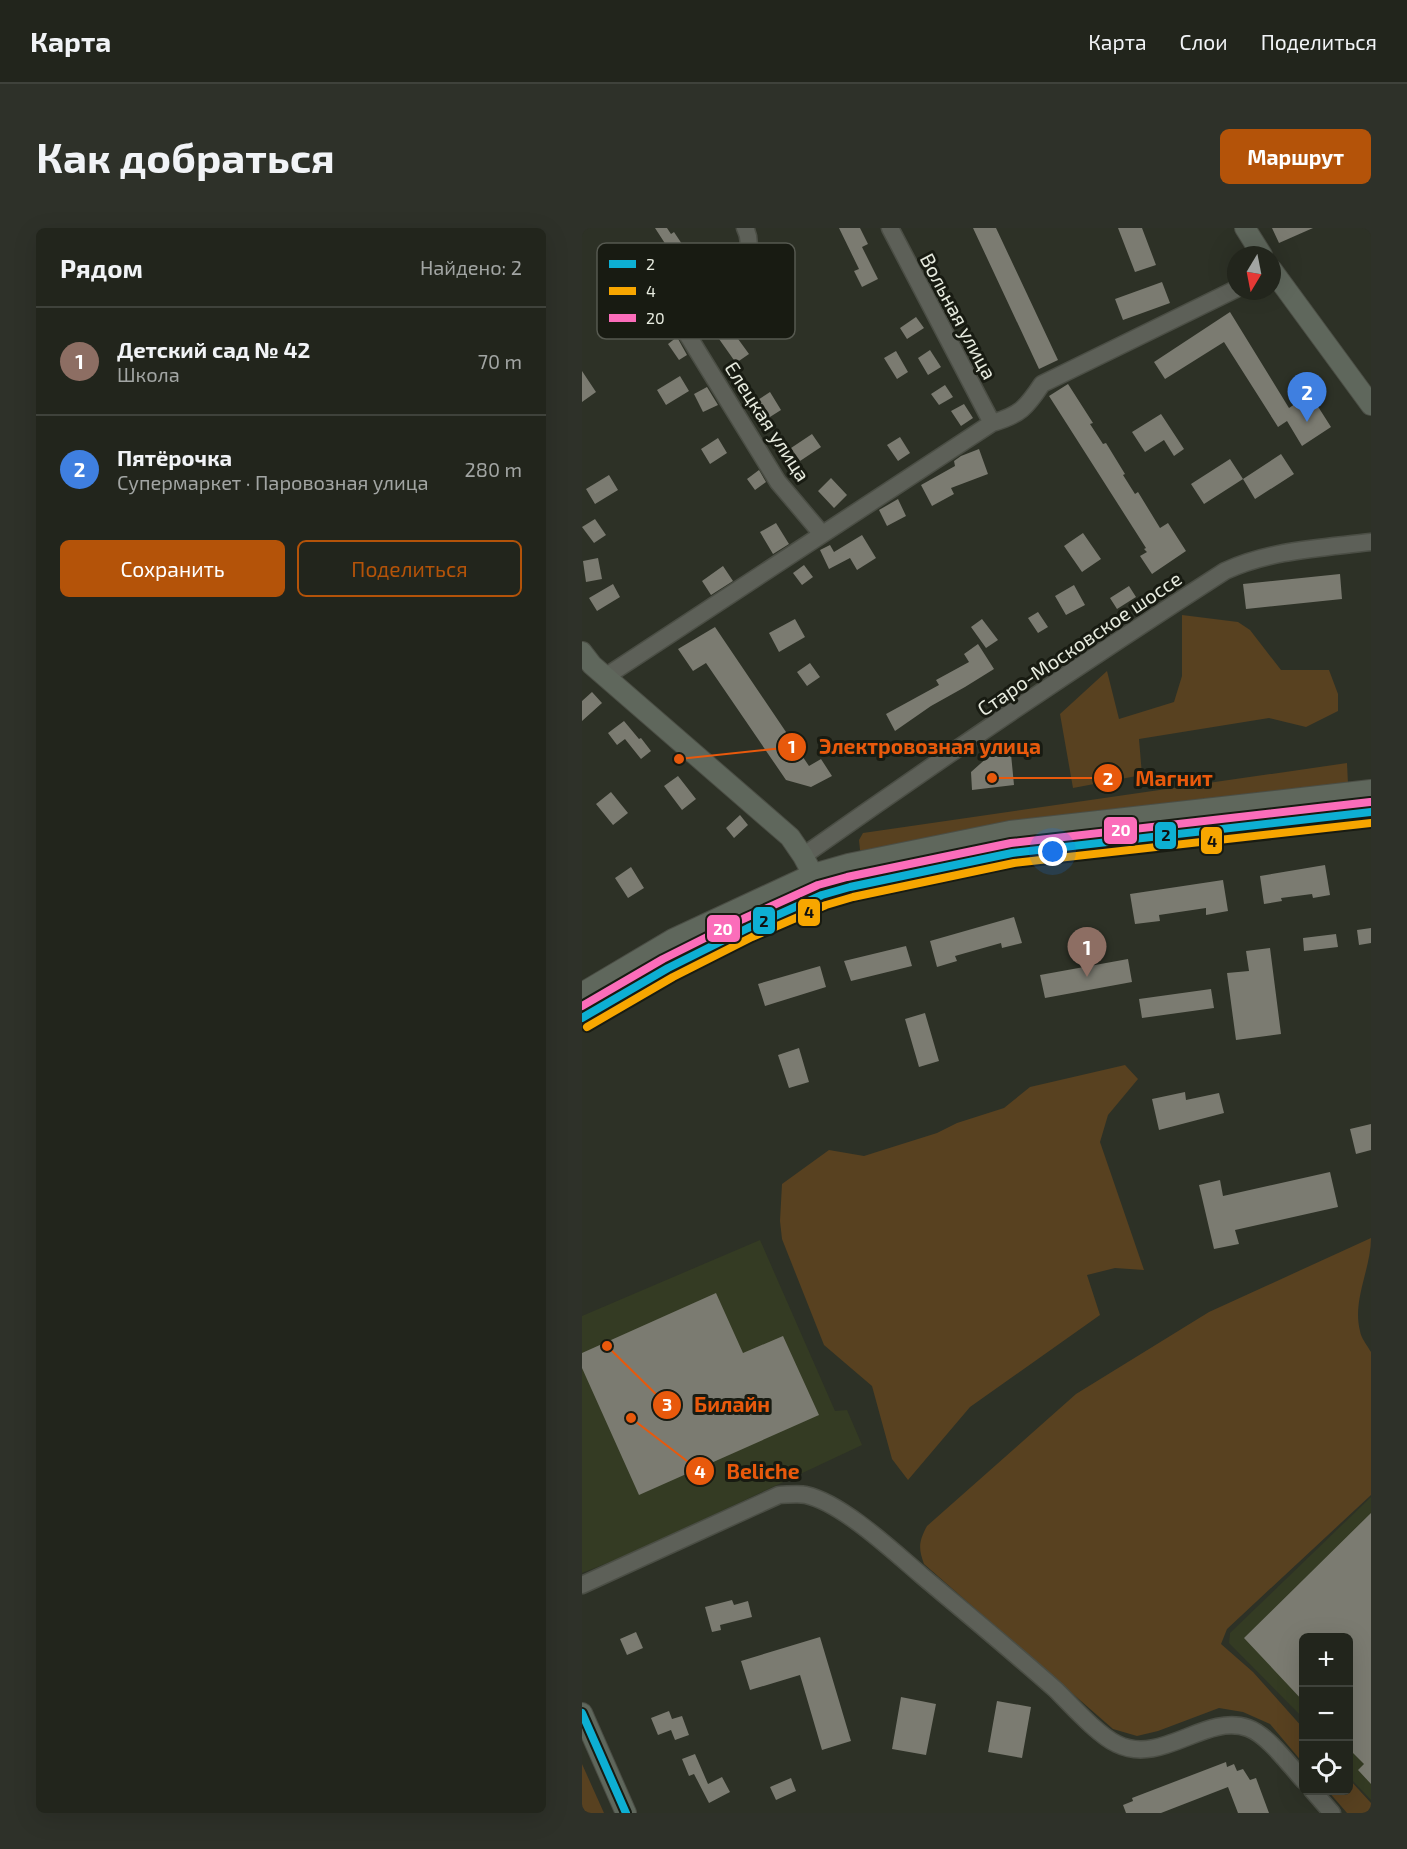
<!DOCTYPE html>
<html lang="ru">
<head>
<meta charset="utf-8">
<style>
  :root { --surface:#22251c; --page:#2e3129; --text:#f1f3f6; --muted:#a2a5a3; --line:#3f423b; --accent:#b45309 }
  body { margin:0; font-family:"Exo 2",sans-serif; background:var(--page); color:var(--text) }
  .controls { position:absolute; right:18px; bottom:18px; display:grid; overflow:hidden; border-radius:9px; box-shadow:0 6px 24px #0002 }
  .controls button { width:54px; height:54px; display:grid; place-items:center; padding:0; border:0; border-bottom:2px solid var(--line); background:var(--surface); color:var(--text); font:30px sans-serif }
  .compass { position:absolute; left:645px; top:18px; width:54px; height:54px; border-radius:50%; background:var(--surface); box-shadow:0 6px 24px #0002; rotate:190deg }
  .you { position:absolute; left:471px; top:624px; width:21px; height:21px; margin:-15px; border:4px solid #fff; border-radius:50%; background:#1a73e8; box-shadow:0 0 0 9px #1a73e833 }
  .badge { display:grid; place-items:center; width:39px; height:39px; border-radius:50%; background:var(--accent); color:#fff; font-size:20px; font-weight:700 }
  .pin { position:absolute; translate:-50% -50px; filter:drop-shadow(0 2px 3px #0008) }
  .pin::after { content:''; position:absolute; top:32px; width:21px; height:18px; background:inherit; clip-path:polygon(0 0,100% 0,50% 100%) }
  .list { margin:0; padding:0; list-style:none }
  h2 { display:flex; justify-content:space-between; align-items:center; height:78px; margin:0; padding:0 24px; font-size:26px }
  h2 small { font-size:20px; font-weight:400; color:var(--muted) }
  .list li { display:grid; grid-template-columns:39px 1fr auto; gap:18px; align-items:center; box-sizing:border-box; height:108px; padding:0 24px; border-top:2px solid var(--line) }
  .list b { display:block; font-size:22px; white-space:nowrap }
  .list p { margin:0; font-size:20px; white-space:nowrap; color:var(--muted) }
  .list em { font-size:20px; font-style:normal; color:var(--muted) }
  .actions { display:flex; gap:12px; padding:18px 24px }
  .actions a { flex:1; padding:14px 0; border:2px solid var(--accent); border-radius:9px; text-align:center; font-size:21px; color:var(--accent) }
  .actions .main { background:var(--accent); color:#fff }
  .icon { flex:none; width:33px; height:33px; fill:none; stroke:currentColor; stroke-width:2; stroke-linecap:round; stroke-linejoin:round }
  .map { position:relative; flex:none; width:789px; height:1585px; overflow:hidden; border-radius:9px }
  header { display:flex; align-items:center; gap:36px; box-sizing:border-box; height:84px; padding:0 30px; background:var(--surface); border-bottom:2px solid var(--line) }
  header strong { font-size:28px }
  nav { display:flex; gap:33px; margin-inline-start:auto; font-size:21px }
  .intro { display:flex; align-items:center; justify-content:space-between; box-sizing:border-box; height:144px; padding:0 36px }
  h1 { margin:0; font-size:42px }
  .button { padding:15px 27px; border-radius:9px; background:var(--accent); color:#fff; font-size:21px; font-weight:700 }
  main { display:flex; gap:36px; padding:0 36px }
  aside { flex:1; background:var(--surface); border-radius:9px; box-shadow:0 6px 24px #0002 }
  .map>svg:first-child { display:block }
  .built { fill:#343b23 }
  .green { fill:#584120 }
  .building { fill:#7b7b71 }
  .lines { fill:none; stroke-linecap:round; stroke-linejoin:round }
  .minor-casing { stroke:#4b4e45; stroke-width:19 }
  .major-casing { stroke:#4b4e45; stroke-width:22 }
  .minor { stroke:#5d6058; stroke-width:16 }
  .major { stroke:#5f675c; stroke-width:20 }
  .bus-1-casing { stroke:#181b12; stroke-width:12 }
  .bus-2-casing { stroke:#181b12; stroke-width:12 }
  .bus-3-casing { stroke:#181b12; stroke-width:12 }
  .bus-1 { stroke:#0dafd3; stroke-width:8 }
  .bus-2 { stroke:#f7a600; stroke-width:8 }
  .bus-3 { stroke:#fb6dba; stroke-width:8 }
  .labels { text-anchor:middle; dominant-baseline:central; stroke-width:6; stroke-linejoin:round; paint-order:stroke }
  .street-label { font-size:20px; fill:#e7ebdf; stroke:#181b12 }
  .key { fill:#181b12; stroke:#565950; stroke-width:1.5 }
  .key-label { font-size:16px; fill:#e7ebdf }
  .leader { fill:none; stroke:#e8590c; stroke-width:2 }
  .callout-dot { fill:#e8590c; stroke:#181b12; stroke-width:2 }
  .mark-label { font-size:18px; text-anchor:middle; font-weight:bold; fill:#fff }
  .callout-label { font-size:21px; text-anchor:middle; font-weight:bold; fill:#e8590c; stroke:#181b12; stroke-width:6; stroke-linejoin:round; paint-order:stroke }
  .line-badge { stroke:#181b12; stroke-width:2 }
  .badge-label { font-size:16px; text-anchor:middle; font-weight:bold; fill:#fff }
  .pale-badge-label { font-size:16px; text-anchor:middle; font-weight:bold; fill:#111 }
</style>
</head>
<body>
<header>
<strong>Карта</strong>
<nav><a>Карта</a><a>Слои</a><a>Поделиться</a></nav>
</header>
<div class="intro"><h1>Как добраться</h1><a class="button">Маршрут</a></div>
<main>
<aside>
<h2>Рядом<small>Найдено: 2</small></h2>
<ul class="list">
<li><span class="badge" style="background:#8d6e63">1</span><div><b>Детский сад № 42</b><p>Школа</p></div><em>70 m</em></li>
<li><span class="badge" style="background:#3f7fe0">2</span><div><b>Пятёрочка</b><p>Супермаркет · Паровозная улица</p></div><em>280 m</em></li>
</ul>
<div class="actions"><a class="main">Сохранить</a><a>Поделиться</a></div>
</aside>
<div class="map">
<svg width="789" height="1585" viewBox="0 0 789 1585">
  <rect width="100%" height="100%" fill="#2d3126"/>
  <!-- built -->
  <path class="built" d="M 178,1012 L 253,1183 L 265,1182 L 280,1217 L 46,1327 L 0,1345 L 0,1088 Z
    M 789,1269 L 789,1572 L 770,1552 L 767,1545 L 766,1410 L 722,1410 L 721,1490 L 647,1415 L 648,1405 Z"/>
  <!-- green -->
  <path class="green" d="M 600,387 L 656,394 L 668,402 L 699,442 L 747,442 L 756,466 L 756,483 L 724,499 L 687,490 L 557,511 L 560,547 L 491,560 L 478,486 L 525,443 L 537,491 L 592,474 L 600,448 Z
    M 765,535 L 766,556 L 287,623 L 278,622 L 277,612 L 281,605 Z
    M 543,837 L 556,851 L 526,887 L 518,914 L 562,1042 L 533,1040 L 505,1047 L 518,1087 L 388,1179 L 326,1252 L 310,1231 L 290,1158 L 242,1117 L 200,1011 L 198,993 L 200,956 L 247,922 L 282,928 L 355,905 L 375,895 L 422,880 L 448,859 Z
    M 789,1010 C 789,1041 770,1072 778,1103 C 779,1110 785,1117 789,1124 L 789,1267 L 645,1401 L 639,1416 L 671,1444 L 721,1500 L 721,1535 L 688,1496 L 661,1484 L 637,1480 L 576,1503 L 555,1508 L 531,1501 L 342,1336 C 336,1320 337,1313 345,1298 L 494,1166 L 627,1084 Z
    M 0,1536 L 22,1585 L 0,1585 Z
    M 767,1551 L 789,1575 L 789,1585 L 765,1585 L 746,1563 L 766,1562 Z"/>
  <!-- building -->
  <path class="building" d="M 73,0 L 85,0 L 89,6 L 92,4 L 102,19 L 100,20 L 119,47 L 108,54 Z
    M 257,0 L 278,0 L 286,16 L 280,19 L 296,51 L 280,59 L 272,43 L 277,41 Z
    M 391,0 L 414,0 L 476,132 L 457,141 Z
    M 536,0 L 560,0 L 574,37 L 553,44 Z
    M 690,0 L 731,0 L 697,15 Z
    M 580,54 L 588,75 L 541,92 L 533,71 Z
    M 129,66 L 154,102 L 151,104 L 167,126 L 154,135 L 113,77 Z
    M 648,84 L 707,180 L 728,166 L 749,199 L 720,218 L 705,193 L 696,199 L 642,114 L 583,151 L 572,134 Z
    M 334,89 L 342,100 L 325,111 L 318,100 Z
    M 95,109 L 105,127 L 97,132 L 86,116 Z
    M 348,122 L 359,139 L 346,147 L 336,130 Z
    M 314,123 L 326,144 L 315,151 L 302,130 Z
    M 0,143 L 14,164 L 0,174 Z
    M 98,148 L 107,163 L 84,177 L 75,162 Z
    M 486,156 L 511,195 L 508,196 L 521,216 L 524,215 L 543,246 L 541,247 L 553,266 L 556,264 L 578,300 L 586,295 L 604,323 L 570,346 L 558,328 L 565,324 L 562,321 L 564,320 L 467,168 Z
    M 363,157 L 371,169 L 357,177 L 349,166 Z
    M 125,159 L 136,177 L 121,184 L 112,166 Z
    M 188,164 L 199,182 L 180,194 L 168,177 Z
    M 382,176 L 391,190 L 379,198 L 369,183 Z
    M 579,186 L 602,221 L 592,228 L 582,212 L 563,224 L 550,204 Z
    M 230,206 L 239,219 L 218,233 L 209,220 Z
    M 318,209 L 328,225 L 316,233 L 305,217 Z
    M 136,210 L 145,225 L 128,236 L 119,221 Z
    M 397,221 L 406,246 L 369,260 L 372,266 L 350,278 L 339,257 L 373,238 L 372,233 L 379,228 Z
    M 699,226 L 712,246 L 673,271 L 661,251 L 622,276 L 609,256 L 648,231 L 661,251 Z
    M 177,242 L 184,254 L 173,262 L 165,251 Z
    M 27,247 L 36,262 L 13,276 L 4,261 Z
    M 249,250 L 265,267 L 252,280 L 236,263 Z
    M 316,271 L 324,288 L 305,298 L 297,282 Z
    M 13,291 L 24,307 L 12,315 L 0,299 Z
    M 194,295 L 207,316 L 191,326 L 178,304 Z
    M 501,305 L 519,331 L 500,344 L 482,318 Z
    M 280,307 L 294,330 L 275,342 L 268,330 L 247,341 L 238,322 L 248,317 L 252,324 Z
    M 16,330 L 20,351 L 4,354 L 1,333 Z
    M 222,337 L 231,349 L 220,357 L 211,345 Z
    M 141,338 L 151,353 L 129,367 L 120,353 Z
    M 758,346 L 760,371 L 664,381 L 661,356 Z
    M 31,356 L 38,369 L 15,383 L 7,370 Z
    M 492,357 L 503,377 L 484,387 L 473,368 Z
    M 547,358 L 554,369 L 535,381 L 528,370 Z
    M 456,384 L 466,399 L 456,405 L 446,390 Z
    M 213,391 L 223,409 L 197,424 L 187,405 Z
    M 400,391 L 416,412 L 404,420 L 389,399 Z
    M 133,399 L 227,538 L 239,531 L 250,548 L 229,559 L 204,552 L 124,435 L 111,443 L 96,421 Z
    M 396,416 L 412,441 L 383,459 L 349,478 L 313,503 L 304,486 L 357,457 L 354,452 L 387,434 L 382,426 Z
    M 228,435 L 238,449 L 225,458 L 215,444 Z
    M 10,464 L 20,475 L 0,493 L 0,473 Z
    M 42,493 L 57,511 L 59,510 L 69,523 L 59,531 L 43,511 L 35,517 L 26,505 Z
    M 429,526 L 432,557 L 390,562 L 389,544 L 407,528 Z
    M 96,548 L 114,571 L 100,582 L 82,558 Z
    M 29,564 L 46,585 L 31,597 L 14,576 Z
    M 158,587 L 166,597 L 152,610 L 144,600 Z
    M 743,637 L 748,667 L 731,670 L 730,666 L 699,670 L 700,673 L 682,676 L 678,648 Z
    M 49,639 L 62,660 L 46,670 L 33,650 Z
    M 641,652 L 646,683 L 624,687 L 624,680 L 577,687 L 578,693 L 553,696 L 548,666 Z
    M 432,689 L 440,715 L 420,720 L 419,715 L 373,728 L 375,733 L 355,739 L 348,713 Z
    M 789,700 L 789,715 L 777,717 L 775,702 Z
    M 754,706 L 756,719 L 722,723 L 721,710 Z
    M 324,718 L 330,738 L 269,753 L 262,733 Z
    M 688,720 L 699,806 L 654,812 L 645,745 L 667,743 L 664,723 Z
    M 546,731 L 550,754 L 463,770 L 458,747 Z
    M 238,738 L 244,759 L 183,778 L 176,756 Z
    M 629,761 L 632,780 L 560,790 L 557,771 Z
    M 343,785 L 357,833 L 337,839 L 323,791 Z
    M 217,820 L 227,854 L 207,860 L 196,827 Z
    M 603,864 L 604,872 L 637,865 L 642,885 L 577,902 L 570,871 Z
    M 789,896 L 789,922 L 774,926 L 768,901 Z
    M 748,944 L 756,979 L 653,1002 L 657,1016 L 632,1021 L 617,957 L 638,952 L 641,968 Z
    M 134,1065 L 161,1125 L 201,1108 L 237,1187 L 57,1267 L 0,1140 L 0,1125 Z
    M 789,1285 L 789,1556 L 776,1542 L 782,1536 L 766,1520 L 766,1410 L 722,1410 L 722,1474 L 662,1410 Z
    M 150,1372 L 152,1377 L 166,1373 L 170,1389 L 138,1397 L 139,1402 L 130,1404 L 123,1379 Z
    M 54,1404 L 61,1420 L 45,1427 L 38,1411 Z
    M 238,1409 L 269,1513 L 240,1522 L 218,1447 L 168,1462 L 159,1433 Z
    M 319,1469 L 354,1476 L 344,1527 L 310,1521 Z
    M 415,1473 L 449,1479 L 440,1530 L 406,1524 Z
    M 87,1483 L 90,1491 L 100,1488 L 107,1507 L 93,1512 L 89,1502 L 76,1507 L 69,1490 Z
    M 113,1526 L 126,1556 L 140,1549 L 148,1564 L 127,1575 L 112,1546 L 107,1548 L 100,1531 Z
    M 644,1534 L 645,1539 L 652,1536 L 655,1543 L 661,1541 L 668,1552 L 674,1550 L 687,1585 L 656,1585 L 646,1559 L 579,1585 L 544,1585 L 541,1577 L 551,1573 L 550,1570 Z
    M 209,1550 L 214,1563 L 194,1572 L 188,1559 Z"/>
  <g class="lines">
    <defs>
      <path id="minor" d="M 163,0 C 169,12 167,20 161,31 L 89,80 L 196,254 L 240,306
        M 308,0 L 410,195
        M 23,449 L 410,195 C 438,187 444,180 460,156 L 654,61
        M 221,628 C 360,530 500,435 643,343 C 688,322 740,320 789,314
        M 0,1357 L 197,1267 C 205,1267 216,1265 224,1267 C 260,1275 311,1323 339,1347 C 384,1385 430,1423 474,1462 C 490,1478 516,1507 535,1516 C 580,1538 623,1485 666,1500 C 686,1507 708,1538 722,1553
        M 730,1562 L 750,1585"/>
      <path id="major" d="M 663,0 L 680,27
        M 690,42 L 789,177
        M 0,424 L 10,437 L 208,609 L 221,628 L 236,656
        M 0,765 L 91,711 L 231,646 L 266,636 L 428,603 L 789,562
        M 0,790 L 86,740 L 166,700 L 240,667 L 268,659 L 430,625 L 789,584
        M 0,1485 L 44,1585"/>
    </defs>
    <!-- minor casing -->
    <use href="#minor" class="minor-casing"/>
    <!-- major casing -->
    <use href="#major" class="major-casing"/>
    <!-- minor -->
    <use href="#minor" class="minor"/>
    <!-- major -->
    <use href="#major" class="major"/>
    <defs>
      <path id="bus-1" d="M 0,790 L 86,740 L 166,700 L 240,667 L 268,659 L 430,625 L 789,584
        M 0,1485 L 44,1585"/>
      <path id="bus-2" d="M 5,799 L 91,749 L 170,709 L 244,677 L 271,669 L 432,635 L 789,595"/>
      <path id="bus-3" d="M 0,778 L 81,731 L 161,691 L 236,657 L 265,649 L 429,615 L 788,574"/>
    </defs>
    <!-- bus-1 casing -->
    <use href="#bus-1" class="bus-1-casing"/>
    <!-- bus-2 casing -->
    <use href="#bus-2" class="bus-2-casing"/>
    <!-- bus-3 casing -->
    <use href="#bus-3" class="bus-3-casing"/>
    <!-- bus-1 -->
    <use href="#bus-1" class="bus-1"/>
    <!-- bus-2 -->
    <use href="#bus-2" class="bus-2"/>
    <!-- bus-3 -->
    <use href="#bus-3" class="bus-3"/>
  </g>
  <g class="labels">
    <!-- street labels -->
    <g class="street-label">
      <text transform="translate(377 88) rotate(62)">Вольная улица</text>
      <text transform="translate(186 193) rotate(57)">Елецкая улица</text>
      <text transform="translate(497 415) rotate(-34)">Старо-Московское шоссе</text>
    </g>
  </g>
  <!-- legend -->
  <rect x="15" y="15" width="198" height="96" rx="9" class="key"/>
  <rect x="27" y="32" width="27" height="8" fill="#0dafd3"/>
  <rect x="27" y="59" width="27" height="8" fill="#f7a600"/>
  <rect x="27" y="86" width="27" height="8" fill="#fb6dba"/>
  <g class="key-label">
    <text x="64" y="42">2</text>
    <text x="64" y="69">4</text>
    <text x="64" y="96">20</text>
  </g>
  <!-- callouts -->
  <path class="leader" d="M97 531L210 519M410 550L526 550M25 1118L85 1177M49 1190L118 1243"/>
  <g class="callout-dot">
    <circle cx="97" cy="531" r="6"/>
    <circle cx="410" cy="550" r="6"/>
    <circle cx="25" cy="1118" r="6"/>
    <circle cx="49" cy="1190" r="6"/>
    <circle cx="210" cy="519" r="15"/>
    <circle cx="526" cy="550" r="15"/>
    <circle cx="85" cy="1177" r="15"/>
    <circle cx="118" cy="1243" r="15"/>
  </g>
  <g class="mark-label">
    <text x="210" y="525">1</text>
    <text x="526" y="557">2</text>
    <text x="85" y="1183">3</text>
    <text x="118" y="1250">4</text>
  </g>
  <g class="callout-label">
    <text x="348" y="526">Электровозная улица</text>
    <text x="592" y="558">Магнит</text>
    <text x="150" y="1184">Билайн</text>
    <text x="181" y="1251">Beliche</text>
  </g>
  <g class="line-badge">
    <rect x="521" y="588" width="35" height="29" rx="6" fill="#fb6dba"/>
    <rect x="572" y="593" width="23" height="29" rx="6" fill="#0dafd3"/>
    <rect x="618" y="598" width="23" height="29" rx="6" fill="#f7a600"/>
    <rect x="215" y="670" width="24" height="29" rx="6" fill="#f7a600"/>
    <rect x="170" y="678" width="24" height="29" rx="6" fill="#0dafd3"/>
    <rect x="124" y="686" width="35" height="29" rx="6" fill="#fb6dba"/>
  </g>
  <g class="badge-label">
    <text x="539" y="608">20</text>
    <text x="141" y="707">20</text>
  </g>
  <g class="pale-badge-label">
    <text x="584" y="613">2</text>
    <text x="630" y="619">4</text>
    <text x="227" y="690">4</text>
    <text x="182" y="699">2</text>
  </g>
</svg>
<div class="controls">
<button>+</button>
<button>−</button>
<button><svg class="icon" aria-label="locate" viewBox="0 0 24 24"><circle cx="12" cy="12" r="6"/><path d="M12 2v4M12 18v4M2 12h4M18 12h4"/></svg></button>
</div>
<svg class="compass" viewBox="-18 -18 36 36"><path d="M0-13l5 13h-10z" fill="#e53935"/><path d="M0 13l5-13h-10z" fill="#a2a5a3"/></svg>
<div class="you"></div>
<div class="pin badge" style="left:505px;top:749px;background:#8d6e63">1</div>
<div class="pin badge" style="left:725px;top:194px;background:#3f7fe0">2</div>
</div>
</main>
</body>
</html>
